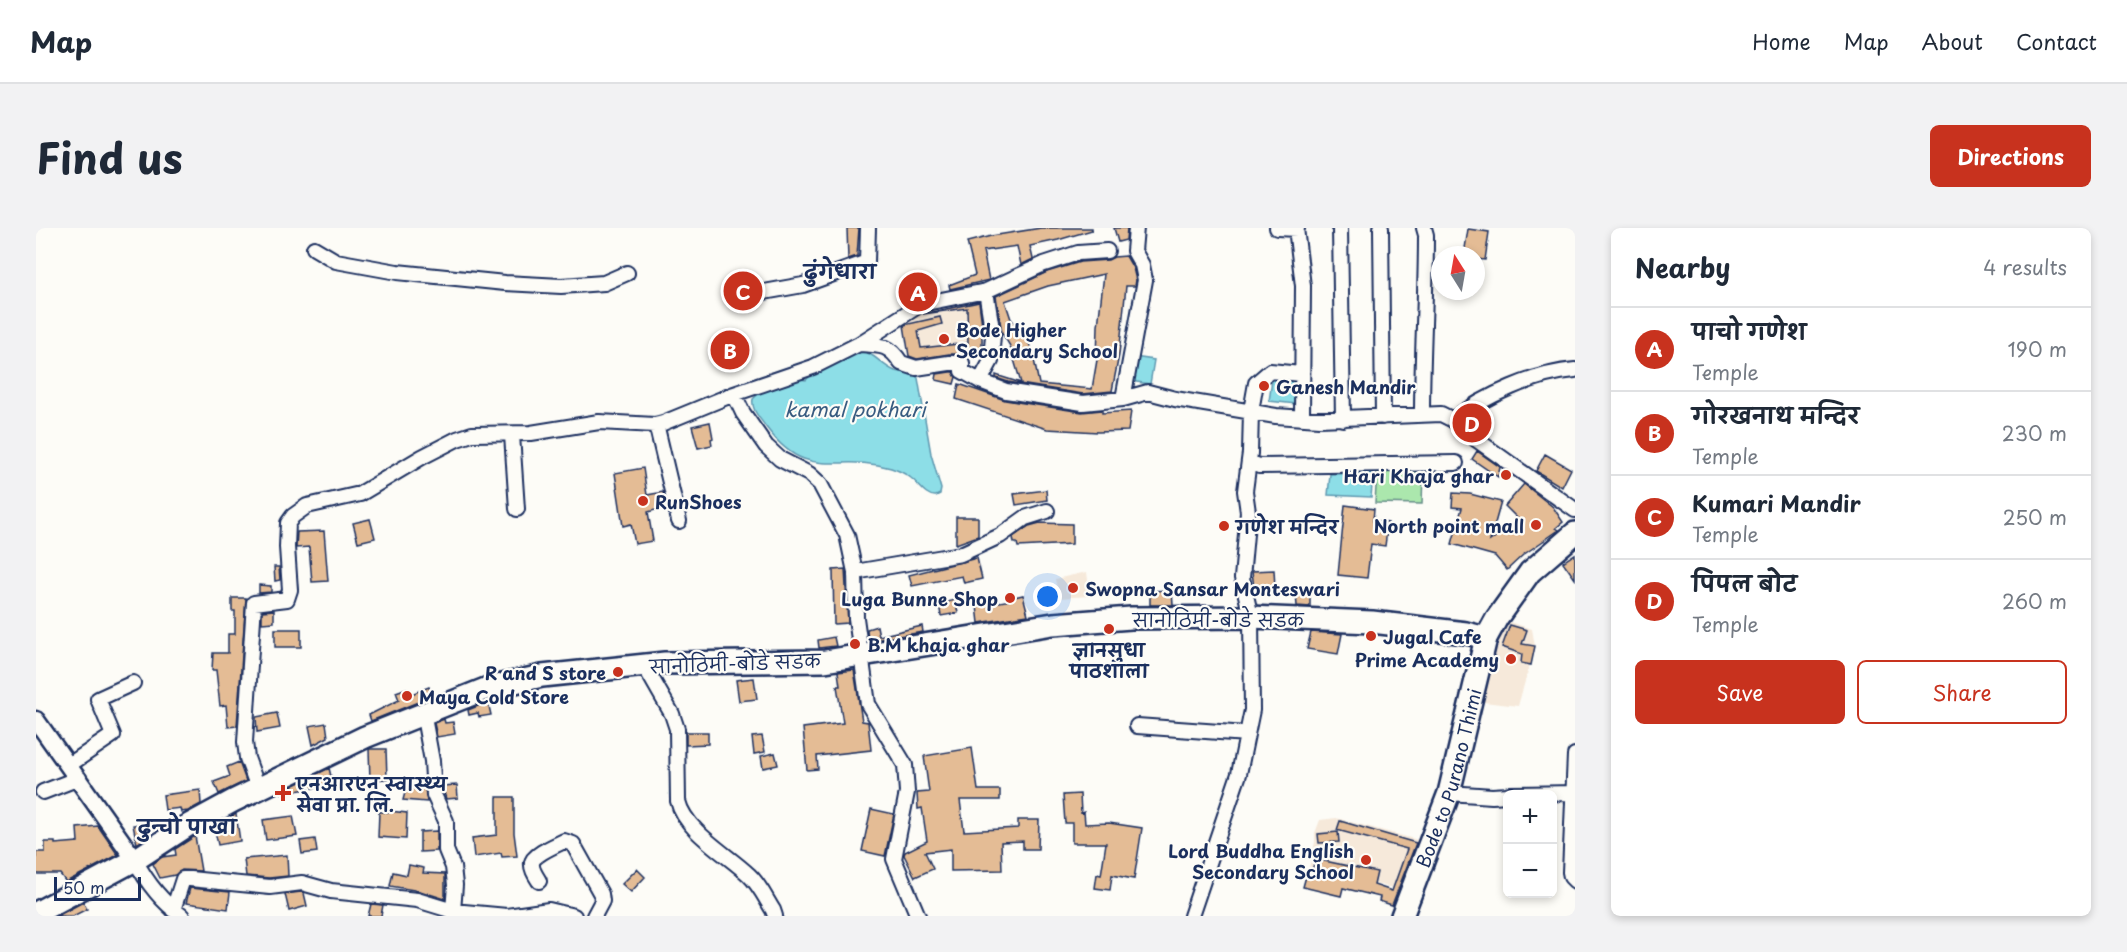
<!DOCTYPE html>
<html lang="en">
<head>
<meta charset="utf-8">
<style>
  :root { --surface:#fff; --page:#f2f2f3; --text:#1f2937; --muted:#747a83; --line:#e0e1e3; --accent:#c8321e }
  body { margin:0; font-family:"Playpen Sans","Playpen Sans Deva",sans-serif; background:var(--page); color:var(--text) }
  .controls { position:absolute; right:18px; bottom:18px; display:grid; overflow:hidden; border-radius:9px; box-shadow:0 3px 9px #0003 }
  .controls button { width:54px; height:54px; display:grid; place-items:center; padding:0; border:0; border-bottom:2px solid var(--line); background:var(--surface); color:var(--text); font:30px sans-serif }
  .compass { position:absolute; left:1395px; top:18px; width:54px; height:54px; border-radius:50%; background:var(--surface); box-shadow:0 3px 9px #0003; rotate:349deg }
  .scale { position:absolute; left:18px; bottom:15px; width:87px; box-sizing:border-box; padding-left:6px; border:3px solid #1b2f5e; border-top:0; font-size:16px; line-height:21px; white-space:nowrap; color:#1b2f5e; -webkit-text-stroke:4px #fdfcf7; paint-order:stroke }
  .you { position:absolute; left:1012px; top:369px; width:21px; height:21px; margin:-15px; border:4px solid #fff; border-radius:50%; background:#1a73e8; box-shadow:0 0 0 9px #1a73e833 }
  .badge { display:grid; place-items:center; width:39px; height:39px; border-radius:50%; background:var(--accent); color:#fff; font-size:20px; font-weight:700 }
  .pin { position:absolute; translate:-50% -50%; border:3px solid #fff; box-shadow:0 2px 6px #0006 }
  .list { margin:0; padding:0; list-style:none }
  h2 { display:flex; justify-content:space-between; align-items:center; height:78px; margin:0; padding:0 24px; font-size:26px }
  h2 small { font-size:20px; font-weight:400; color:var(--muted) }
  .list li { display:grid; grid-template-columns:39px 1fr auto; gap:18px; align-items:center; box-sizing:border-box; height:84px; padding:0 24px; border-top:2px solid var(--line) }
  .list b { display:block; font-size:22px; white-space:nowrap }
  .list p { margin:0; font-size:20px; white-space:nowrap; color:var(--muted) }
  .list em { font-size:20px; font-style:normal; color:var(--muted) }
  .actions { display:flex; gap:12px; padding:18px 24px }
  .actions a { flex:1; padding:14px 0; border:2px solid var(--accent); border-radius:9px; text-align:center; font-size:21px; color:var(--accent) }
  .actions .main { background:var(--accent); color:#fff }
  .map { position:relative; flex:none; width:1539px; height:688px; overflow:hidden; border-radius:9px }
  header { display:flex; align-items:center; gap:36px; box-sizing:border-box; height:84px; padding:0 30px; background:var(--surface); border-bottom:2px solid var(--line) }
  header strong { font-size:28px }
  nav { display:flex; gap:33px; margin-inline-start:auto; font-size:21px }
  .intro { display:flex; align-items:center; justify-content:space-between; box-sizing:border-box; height:144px; padding:0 36px }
  h1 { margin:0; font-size:42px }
  .button { padding:15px 27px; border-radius:9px; background:var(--accent); color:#fff; font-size:21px; font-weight:700 }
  main { display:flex; gap:36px; padding:0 36px }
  aside { flex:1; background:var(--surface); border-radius:9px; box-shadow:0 3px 9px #0003 }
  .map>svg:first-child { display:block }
  .built { fill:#f6e9da }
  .green { fill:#abe7ad; stroke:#638b86; stroke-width:1.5 }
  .water { fill:#8ddee7; stroke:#5f98b0; stroke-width:1.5 }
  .building { fill:#e4bc95; stroke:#1b2f5e; stroke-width:1.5; fill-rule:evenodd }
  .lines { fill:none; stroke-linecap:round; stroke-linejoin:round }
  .minor-casing { stroke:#1b2f5e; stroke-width:18 }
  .tertiary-casing { stroke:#1b2f5e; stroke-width:21 }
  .primary-casing { stroke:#1b2f5e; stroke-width:26 }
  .minor { stroke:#fdfcf7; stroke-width:14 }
  .tertiary { stroke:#fdfcf7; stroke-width:16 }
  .primary { stroke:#fdfcf7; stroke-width:21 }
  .poi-dot { fill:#c8321e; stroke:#fdfcf7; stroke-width:2 }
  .labels { text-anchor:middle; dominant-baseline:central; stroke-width:4.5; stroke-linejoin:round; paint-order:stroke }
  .poi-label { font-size:18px; font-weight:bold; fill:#1b2f5e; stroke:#fdfcf7; text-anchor:start }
  .street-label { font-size:18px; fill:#1b2f5e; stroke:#fdfcf7 }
  .neighbourhood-label { font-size:20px; font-weight:bold; fill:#1b2f5e; stroke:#fdfcf7 }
  .water-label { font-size:20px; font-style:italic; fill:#385b80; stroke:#fdfcf7 }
</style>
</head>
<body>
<header>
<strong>Map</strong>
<nav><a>Home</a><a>Map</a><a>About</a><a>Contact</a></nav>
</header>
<div class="intro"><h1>Find us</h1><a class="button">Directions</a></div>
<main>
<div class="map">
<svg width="1539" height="688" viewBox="0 0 1539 688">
  <rect width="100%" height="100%" fill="#fdfcf7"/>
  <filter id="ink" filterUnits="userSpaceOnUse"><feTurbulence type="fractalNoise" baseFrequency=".0167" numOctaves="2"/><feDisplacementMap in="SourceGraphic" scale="12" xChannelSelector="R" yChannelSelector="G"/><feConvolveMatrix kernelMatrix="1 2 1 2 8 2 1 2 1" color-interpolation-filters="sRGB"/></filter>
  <g filter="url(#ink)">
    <!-- built -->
    <path class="built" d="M 944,66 L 946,126 L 885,131 L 874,133 L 868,96 L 886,77 Z
      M 1051,344 L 1054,368 L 1023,370 L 1019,351 Z
      M 1470,393 L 1496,401 L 1499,418 L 1482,478 L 1439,473 L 1455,424 Z
      M 1300,590 L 1393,615 L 1373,664 L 1273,640 L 1279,614 L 1279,605 L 1284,592 Z"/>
    <!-- green -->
    <path class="green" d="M 1387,242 L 1386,276 L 1339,275 L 1341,243 Z"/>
    <!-- water -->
    <path class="water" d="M 822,123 C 838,123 845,138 859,143 C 868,145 875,143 882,150 L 895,226 L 905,261 L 904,266 L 900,268 C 890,269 883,256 875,250 C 870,246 861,242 855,240 C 800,224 772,256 730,199 C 724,190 715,182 717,171 L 722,166 L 757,150 L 770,152 L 775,147 L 776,141 Z
      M 1098,129 L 1118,132 L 1114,156 L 1094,153 Z
      M 1237,146 L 1262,149 L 1260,176 L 1233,173 Z
      M 1337,245 L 1335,269 L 1292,267 L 1294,246 Z"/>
    <!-- building -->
    <path class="building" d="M 811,0 L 823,0 L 821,28 L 812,31 Z
      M 1005,0 L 1056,0 L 1056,2 L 1022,12 L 994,18 L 997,31 L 985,37 L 981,18 L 947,23 L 953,52 L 914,61 L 913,57 L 939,47 L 931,14 L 955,8 Z
      M 1078,0 L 1091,0 L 1090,12 L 1082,14 Z
      M 1432,1 L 1453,4 L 1449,32 L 1440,31 L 1440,27 L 1428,27 Z
      M 1090,28 L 1097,40 L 1100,52 L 1099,58 L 1090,58 L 1083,127 L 1076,163 L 1047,166 L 972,154 L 960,150 L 960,147 L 985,155 L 974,118 L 966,105 L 960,68 L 1011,44 L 1044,34 L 1072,32 L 1078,29 ZM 1068,46 L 1062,98 L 1061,132 L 1056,161 L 1003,156 L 996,122 L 988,105 L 975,91 L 969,73 L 1012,58 Z
      M 703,69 L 710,76 L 711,78 L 700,80 L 698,70 Z
      M 943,74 L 946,97 L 946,126 L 913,126 L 881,131 L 873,128 L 868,97 L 904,89 L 906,96 L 882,103 L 885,120 L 932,115 L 931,80 L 887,86 Z
      M 914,144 L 917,144 L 920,149 L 918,156 L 900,152 L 901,146 Z
      M 923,156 L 969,172 L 1046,184 L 1066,182 L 1066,185 L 1095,183 L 1092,203 L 1062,204 L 1011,201 L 920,171 Z
      M 674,194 L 677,210 L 675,211 L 676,217 L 662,220 L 656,198 Z
      M 1441,223 L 1464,239 L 1462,249 L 1436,231 Z
      M 1509,226 L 1535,241 L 1526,259 L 1500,243 Z
      M 607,240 L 611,267 L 627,264 L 630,279 L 612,284 L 617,313 L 599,316 L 595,296 L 587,298 L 579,245 Z
      M 1488,256 L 1517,279 L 1527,294 L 1520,300 L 1523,302 L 1520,304 L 1487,327 L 1471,342 L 1459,328 L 1416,316 L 1426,280 L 1416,279 L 1417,265 L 1434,266 L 1465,274 L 1454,313 L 1483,292 L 1469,278 Z
      M 1010,262 L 1011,272 L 980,277 L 978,266 Z
      M 1309,277 L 1338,281 L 1337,293 L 1352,295 L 1349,318 L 1335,316 L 1331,350 L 1302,347 Z
      M 920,289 L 942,289 L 942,308 L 920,316 Z
      M 334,291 L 339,310 L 322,314 L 317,295 Z
      M 1004,295 L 1036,296 L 1036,316 L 982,319 L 981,315 L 978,315 L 977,309 L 993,298 Z
      M 288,303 L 292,353 L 276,354 L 273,319 L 260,320 L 261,304 Z
      M 1539,326 L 1539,351 L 1527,334 Z
      M 941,330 L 946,351 L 928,355 L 926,348 L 876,358 L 873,347 Z
      M 238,339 L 243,339 L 244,352 L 239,353 Z
      M 809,341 L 812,395 L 798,396 L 797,342 Z
      M 1238,342 L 1239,360 L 1218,360 L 1216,343 Z
      M 223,357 L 235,358 L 235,364 L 223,365 Z
      M 1136,362 L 1137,377 L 1114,377 L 1114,363 Z
      M 1260,366 L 1274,367 L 1274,379 L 1261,378 Z
      M 987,367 L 992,387 L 943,395 L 941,378 L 975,372 L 974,370 Z
      M 196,370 L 210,370 L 201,498 L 192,499 L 190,477 L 184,478 L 180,442 L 176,442 L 177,425 L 192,425 L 192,406 L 199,406 L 199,383 L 196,383 Z
      M 919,372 L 922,385 L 905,388 L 903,376 Z
      M 238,382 L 238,394 L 226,395 L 226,383 Z
      M 1474,397 L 1491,402 L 1486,416 L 1499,418 L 1495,437 L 1485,435 L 1486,426 L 1466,419 Z
      M 841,398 L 843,408 L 886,398 L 887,404 L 832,413 L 831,401 Z
      M 239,401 L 265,401 L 265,419 L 239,419 Z
      M 1275,404 L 1306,406 L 1302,426 L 1271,421 Z
      M 798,409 L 800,418 L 783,420 L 782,412 Z
      M 818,442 L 826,493 L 832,494 L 835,522 L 781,528 L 782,541 L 771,542 L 767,500 L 807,495 L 801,458 L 804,458 L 802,444 Z
      M 718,450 L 721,471 L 703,473 L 700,452 Z
      M 393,459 L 397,468 L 335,493 L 333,487 L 363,472 L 360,464 L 371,460 L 373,467 Z
      M 452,474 L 455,487 L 443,489 L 442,485 L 433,487 L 432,482 Z
      M 241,485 L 244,500 L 221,504 L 220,489 Z
      M 408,491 L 409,495 L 417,494 L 419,506 L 401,509 L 398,495 Z
      M 290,495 L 292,509 L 277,517 L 273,498 Z
      M 650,504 L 672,504 L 672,516 L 650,517 Z
      M 726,508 L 729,524 L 718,526 L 716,509 Z
      M 936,520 L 942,562 L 964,562 L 964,572 L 924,572 L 928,603 L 982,600 L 982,592 L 1003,592 L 1002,621 L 987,621 L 987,613 L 965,614 L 966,642 L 915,643 L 915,621 L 889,624 L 897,641 L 879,649 L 868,627 L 869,624 L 891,613 L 886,580 L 882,581 L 881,565 L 893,564 L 888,528 Z
      M 333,521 L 350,521 L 351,551 L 334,552 Z
      M 739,525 L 742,537 L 727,540 L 725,528 Z
      M 203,534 L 210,553 L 183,566 L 178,554 L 194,548 L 191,539 Z
      M 293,540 L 297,557 L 246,565 L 246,563 Z
      M 371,557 L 389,559 L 391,574 L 367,572 Z
      M 421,557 L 422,570 L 410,571 L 406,558 Z
      M 164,562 L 165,576 L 152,583 L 145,584 L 144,580 L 129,582 L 127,567 Z
      M 1044,566 L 1045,585 L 1048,584 L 1049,596 L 1073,595 L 1106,600 L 1098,651 L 1076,647 L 1074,662 L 1059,660 L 1061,646 L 1065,647 L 1070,615 L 1036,615 L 1036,595 L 1029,595 L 1027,567 Z
      M 461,569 L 478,569 L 478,605 L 481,628 L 466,629 L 465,625 L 438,629 L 436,610 L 461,607 Z
      M 835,581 L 858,586 L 849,628 L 826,623 Z
      M 353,583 L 371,585 L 370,611 L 342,609 L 343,584 L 353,584 Z
      M 200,586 L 204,613 L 182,617 L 178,598 Z
      M 257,588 L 261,608 L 230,612 L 227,592 Z
      M 1304,593 L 1380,615 L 1356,677 L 1343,673 L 1344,669 L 1307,660 L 1305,668 L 1267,659 L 1270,648 L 1275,649 L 1279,631 L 1341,644 L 1338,657 L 1356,663 L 1371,621 L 1301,602 Z
      M 108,595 L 112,609 L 101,616 L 97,597 Z
      M 62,598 L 82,627 L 30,654 L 24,646 L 0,646 L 0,624 L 9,624 L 9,614 L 19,614 L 19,616 L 42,614 L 41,600 Z
      M 401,603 L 401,623 L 384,624 L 384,604 Z
      M 1302,604 L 1303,614 L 1283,615 L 1282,606 Z
      M 159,608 L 165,643 L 146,642 L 139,647 L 124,650 L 117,636 L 126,629 L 140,627 L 139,621 Z
      M 279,611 L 281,624 L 266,626 L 264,613 Z
      M 251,627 L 252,648 L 233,650 L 210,648 L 208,631 Z
      M 373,637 L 388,640 L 387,645 L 409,646 L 409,671 L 384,663 L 354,658 L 357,644 L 371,647 Z
      M 601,641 L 609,649 L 595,664 L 586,656 Z
      M 154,660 L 194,664 L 192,681 L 150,675 Z
      M 265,664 L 268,665 L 271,678 L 253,683 L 249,666 Z
      M 47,674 L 51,681 L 37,688 L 21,688 Z
      M 335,676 L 347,677 L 345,688 L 332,688 Z"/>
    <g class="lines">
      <defs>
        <path id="minor" d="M 1241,0 L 1261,1
          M 1260,0 L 1267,58 L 1266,190
          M 1304,0 L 1307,191
          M 1345,0 L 1347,189
          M 278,20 L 300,33 L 361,44 L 469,55 L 525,58 L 568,55 L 591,45
          M 712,67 L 767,57 L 831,34 L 832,0
          M 823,116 C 844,117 853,116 865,135 L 880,140 L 913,135 L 926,135 L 926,143 L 944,153 L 970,163 L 1047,175 L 1087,171 L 1112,164 L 1139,171 L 1240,188 L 1283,191 L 1405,186 L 1417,192 L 1441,212 L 1539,282
          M 944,153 L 955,133 L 957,107 L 950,63
          M 698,166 L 707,185 L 730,218 L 744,231 L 773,246 L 784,256 L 811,307 L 819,344 L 820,390 L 832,476 L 869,537 L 871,564 L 858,631 L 882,688
          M 1087,171 L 1109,52 L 1106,37 L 1098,23 L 1100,0
          M 1386,187 C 1386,127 1390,67 1390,7 L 1388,0
          M 1417,192 C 1448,168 1500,145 1539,142
          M 619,197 L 622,204 L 643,293
          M 476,207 L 481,281
          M 1213,234 L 1223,238 L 1420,235
          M 819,344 L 925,326 L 964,308 L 989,290 L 1011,283
          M 608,437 L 636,486 L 641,501 L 642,573 C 649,603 691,626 713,647 C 723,656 730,671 737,682 L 739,688
          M 387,484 L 396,533 L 398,567 L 410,593 L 410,622 L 417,639 L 419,657 L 417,683
          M 1101,498 L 1211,506
          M 1539,527 L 1534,644 L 1535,649 L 1539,653
          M 33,537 L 77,507 L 62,471 L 97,455
          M 222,560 L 211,530 L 209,514 L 218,375 L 251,371 L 254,362 L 251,319 L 252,295 L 257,288 L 271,278 L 324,266 L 386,229 L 421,211 L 436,206 L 495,205 L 563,194 L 619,197 L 627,195 L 698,166 L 777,139 L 823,116 L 885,76 L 950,63 L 1008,36 L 1042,25 L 1071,23
          M 7,564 L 43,550
          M 1413,565 L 1456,568 L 1472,567
          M 1473,566 L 1539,565
          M 99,632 C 110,653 126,674 146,688
          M 503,653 C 500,648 495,641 496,635 C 496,627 520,617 528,613 L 537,616 L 565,666 L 566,673 L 558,688
          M 137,682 L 147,651 L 154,651 L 234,659 L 266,655 L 295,663 L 381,672 L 417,683 L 471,688 L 513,682 L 538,688
          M 1155,688 L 1203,546 L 1216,482 L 1215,389 L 1206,350 L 1212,284 L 1209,263 L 1214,225 L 1215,183 L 1220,155 L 1234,143 L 1265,146"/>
        <path id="tertiary" d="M 0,492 L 99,632"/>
        <g id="primary">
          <path d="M 0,685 L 99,632 L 151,598 L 197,573 L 329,509 L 452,460 L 506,448 L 629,435 L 789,433 L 1017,396 L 1095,390 L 1215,389 L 1336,394 L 1430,405 L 1450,410"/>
          <path id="s1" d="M 1366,688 L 1413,565 L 1450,410 L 1461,390 L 1494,344 L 1539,305"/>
        </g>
      </defs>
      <!-- minor casing -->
      <use href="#minor" class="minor-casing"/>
      <!-- tertiary casing -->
      <use href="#tertiary" class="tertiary-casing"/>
      <!-- primary casing -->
      <use href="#primary" class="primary-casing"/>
      <!-- minor -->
      <use href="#minor" class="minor"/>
      <!-- tertiary -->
      <use href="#tertiary" class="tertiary"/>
      <!-- primary -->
      <use href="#primary" class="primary"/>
    </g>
  </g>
  <!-- markers -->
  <g class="poi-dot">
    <circle cx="908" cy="111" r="6"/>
    <circle cx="1228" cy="158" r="6"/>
    <circle cx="1470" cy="247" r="6"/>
    <circle cx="607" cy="273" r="6"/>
    <circle cx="1500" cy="297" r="6"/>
    <circle cx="1188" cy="298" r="6"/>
    <circle cx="1037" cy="360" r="6"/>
    <circle cx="974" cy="370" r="6"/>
    <circle cx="1073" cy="401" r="6"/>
    <circle cx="1335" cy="408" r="6"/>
    <circle cx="819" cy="416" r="6"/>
    <circle cx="1475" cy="431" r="6"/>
    <circle cx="582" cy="444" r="6"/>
    <circle cx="371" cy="468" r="6"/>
    <path d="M244 556h6v6h6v6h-6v6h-6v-6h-6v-6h6z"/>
    <circle cx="1330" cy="632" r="6"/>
  </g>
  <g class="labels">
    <!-- poi labels -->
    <g class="poi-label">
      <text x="920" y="101">Bode Higher<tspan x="920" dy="21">Secondary School</tspan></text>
      <text x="1240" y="158">Ganesh Mandir</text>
      <text x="1458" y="247" text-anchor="end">Hari Khaja ghar</text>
      <text x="619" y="273">RunShoes</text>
      <text x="1488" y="297" text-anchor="end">North point mall</text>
      <text x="1200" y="298">गणेश मन्दिर</text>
      <text x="1049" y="360">Swopna Sansar Monteswari</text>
      <text x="962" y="370" text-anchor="end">Luga Bunne Shop</text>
      <text x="1347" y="408">Jugal Cafe</text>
      <text x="831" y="416">B.M khaja ghar</text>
      <text x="1073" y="421" text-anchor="middle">ज्ञानसुधा<tspan x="1073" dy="21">पाठशाला</tspan></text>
      <text x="1463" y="431" text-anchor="end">Prime Academy</text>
      <text x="570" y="444" text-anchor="end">R and S store</text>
      <text x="383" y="468">Maya Cold Store</text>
      <text x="260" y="555">एनआरएन स्वास्थ्य<tspan x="260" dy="21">सेवा प्रा. लि.</tspan></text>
      <text x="1318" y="622" text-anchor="end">Lord Buddha English<tspan x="1318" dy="21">Secondary School</tspan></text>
    </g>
    <!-- street labels -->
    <g class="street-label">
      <text x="1182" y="391">सानोठिमी-बोडे सडक</text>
      <text transform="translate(699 435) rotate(-2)">सानोठिमी-बोडे सडक</text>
      <text stroke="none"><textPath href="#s1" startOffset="146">Bode to Purano Thimi</textPath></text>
    </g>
    <!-- neighbourhood labels -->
    <g class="neighbourhood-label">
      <text x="804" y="43">ढुंगेधारा</text>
      <text x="151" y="598">ढुन्चो पाखा</text>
    </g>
    <!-- water labels -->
    <g class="water-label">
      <text x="819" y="181">kamal pokhari</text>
    </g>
  </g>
</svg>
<div class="controls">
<button>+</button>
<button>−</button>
</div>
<svg class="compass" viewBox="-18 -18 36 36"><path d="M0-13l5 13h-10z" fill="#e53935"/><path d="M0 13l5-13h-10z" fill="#747a83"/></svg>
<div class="scale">50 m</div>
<div class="you"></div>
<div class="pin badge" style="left:882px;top:64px">A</div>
<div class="pin badge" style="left:694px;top:122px">B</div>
<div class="pin badge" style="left:707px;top:63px">C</div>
<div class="pin badge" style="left:1436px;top:195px">D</div>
</div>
<aside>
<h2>Nearby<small>4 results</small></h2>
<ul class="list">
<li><span class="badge">A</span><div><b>पाचो गणेश</b><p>Temple</p></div><em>190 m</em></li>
<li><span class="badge">B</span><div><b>गोरखनाथ मन्दिर</b><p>Temple</p></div><em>230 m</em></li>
<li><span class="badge">C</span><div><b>Kumari Mandir</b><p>Temple</p></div><em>250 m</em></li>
<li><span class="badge">D</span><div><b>पिपल बोट</b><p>Temple</p></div><em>260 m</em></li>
</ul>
<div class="actions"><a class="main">Save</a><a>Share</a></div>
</aside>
</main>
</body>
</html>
